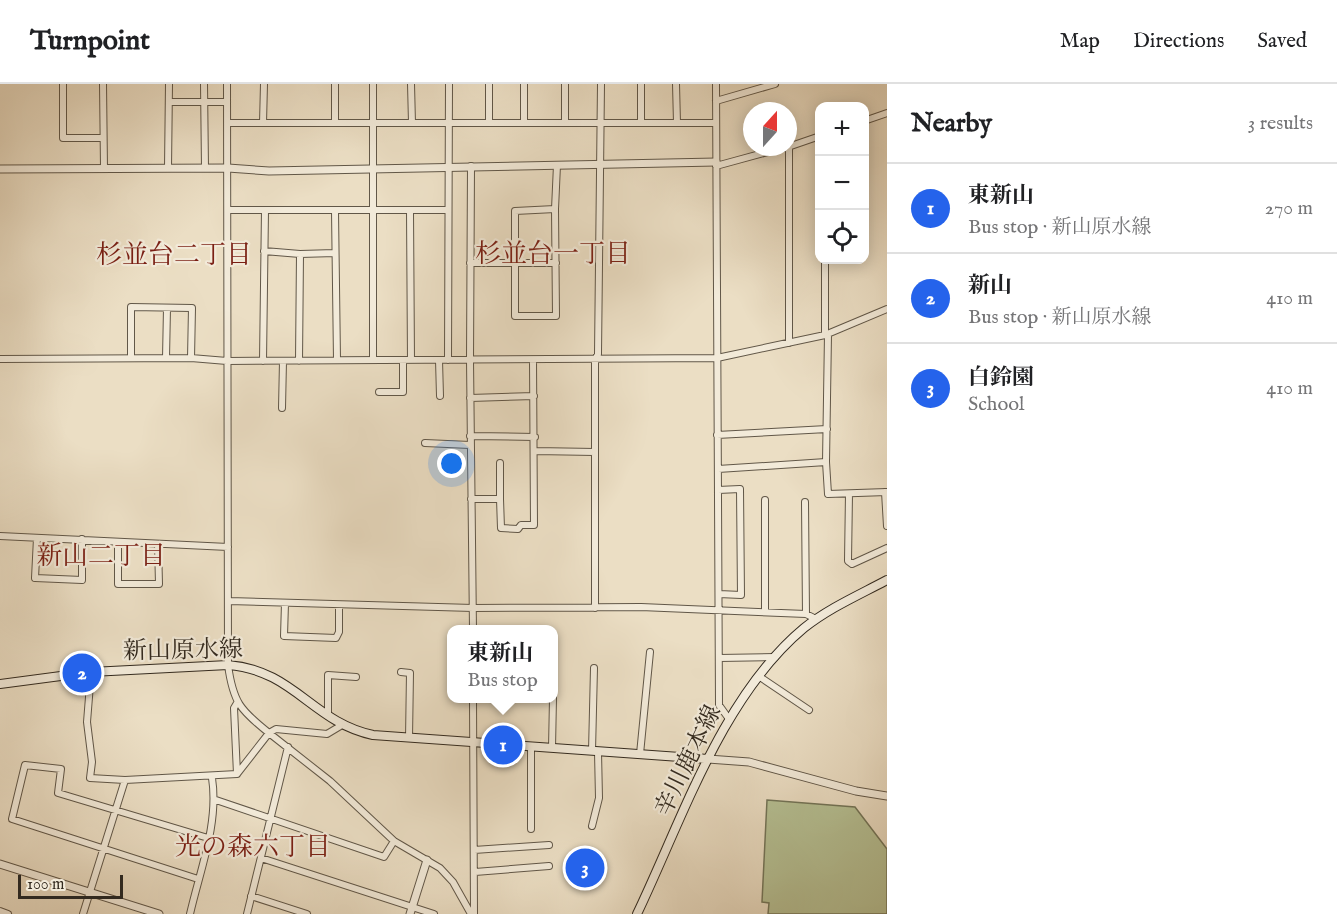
<!DOCTYPE html>
<html lang="en">
<head>
<meta charset="utf-8">
<style>
  :root { --surface:#fff; --page:#f2f2f2; --text:#202124; --muted:#757577; --line:#e0e0e0; --accent:#2563eb }
  body { margin:0; font-family:"IM FELL English","Noto Serif JP",serif; background:var(--page); color:var(--text) }
  .controls { position:absolute; right:18px; top:18px; display:grid; overflow:hidden; border-radius:12px; box-shadow:0 3px 15px #0003 }
  .controls button { width:54px; height:54px; display:grid; place-items:center; padding:0; border:0; border-bottom:2px solid var(--line); background:var(--surface); color:var(--text); font:30px sans-serif }
  .compass { position:absolute; left:743px; top:18px; width:54px; height:54px; border-radius:50%; background:var(--surface); box-shadow:0 3px 15px #0003; rotate:21deg }
  .scale { position:absolute; left:18px; bottom:15px; width:105px; box-sizing:border-box; padding-left:6px; border:3px solid #332a1f; border-top:0; font-size:16px; line-height:21px; white-space:nowrap; color:#332a1f; -webkit-text-stroke:4px #f2ead9; paint-order:stroke }
  .you { position:absolute; left:452px; top:380px; width:21px; height:21px; margin:-15px; border:4px solid #fff; border-radius:50%; background:#1a73e8; box-shadow:0 0 0 9px #1a73e833 }
  .badge { display:grid; place-items:center; width:39px; height:39px; border-radius:50%; background:var(--accent); color:#fff; font-size:20px; font-weight:700 }
  .pin { position:absolute; translate:-50% -50%; border:3px solid #fff; box-shadow:0 2px 6px #0006 }
  .popup { position:absolute; left:447px; top:541px; width:111px; height:78px; box-sizing:border-box; display:grid; place-content:center; border-radius:12px; background:var(--surface); filter:drop-shadow(0 2px 4px #0005); font-size:20px; white-space:nowrap; color:var(--muted) }
  .popup b { font-size:22px; color:var(--text) }
  .popup::after { content:''; position:absolute; left:50%; top:100%; margin-left:-12px; border:12px solid transparent; border-top-color:var(--surface) }
  .list { margin:0; padding:0; list-style:none }
  h2 { display:flex; justify-content:space-between; align-items:center; height:78px; margin:0; padding:0 24px; font-size:26px }
  h2 small { font-size:20px; font-weight:400; color:var(--muted) }
  .list li { display:grid; grid-template-columns:39px 1fr auto; gap:18px; align-items:center; box-sizing:border-box; height:90px; padding:0 24px; border-top:2px solid var(--line) }
  .list b { display:block; font-size:22px; white-space:nowrap }
  .list p { margin:0; font-size:20px; white-space:nowrap; color:var(--muted) }
  .list em { font-size:20px; font-style:normal; color:var(--muted) }
  .icon { flex:none; width:33px; height:33px; fill:none; stroke:currentColor; stroke-width:2; stroke-linecap:round; stroke-linejoin:round }
  .map { position:relative; flex:none; width:887px; height:830px; overflow:hidden }
  header { display:flex; align-items:center; gap:36px; box-sizing:border-box; height:84px; padding:0 30px; background:var(--surface); border-bottom:2px solid var(--line) }
  header strong { font-size:28px }
  nav { display:flex; gap:33px; margin-inline-start:auto; font-size:21px }
  main { display:flex }
  aside { flex:1; background:var(--surface) }
  .map>svg:first-child { display:block }
  .pitch { fill:#b6c195; stroke:#74765a; stroke-width:1.5 }
  .lines { fill:none; stroke-linecap:round; stroke-linejoin:round }
  .minor-casing { stroke:#615748; stroke-width:8 }
  .tertiary-casing { stroke:#615748; stroke-width:9 }
  .secondary-casing { stroke:#332a1f; stroke-width:10 }
  .minor { stroke:#f2ead9; stroke-width:6 }
  .tertiary { stroke:#f2ead9; stroke-width:7 }
  .secondary { stroke:#f2ead9; stroke-width:8 }
  .labels { text-anchor:middle; dominant-baseline:central; stroke-width:4.5; stroke-linejoin:round; paint-order:stroke }
  .street-label { font-size:24px; fill:#332a1f; stroke:#f2ead9 }
  .neighbourhood-label { font-size:26px; fill:#7a1f14; stroke:#f2ead9 }
</style>
</head>
<body>
<header>
<strong>Turnpoint</strong>
<nav><a>Map</a><a>Directions</a><a>Saved</a></nav>
</header>
<main>
<div class="map">
<svg width="887" height="830" viewBox="0 0 887 830">
  <rect width="100%" height="100%" fill="#ebdec4"/>
  <filter id="stains"><feTurbulence type="fractalNoise" baseFrequency=".00333" numOctaves="4"/><feColorMatrix values="0 0 0 0 .2 0 0 0 0 .09 0 0 0 0 .02 0 0 0 .5 -.17"/></filter>
  <radialGradient id="worn" r=".72"><stop offset=".6" stop-color="#630" stop-opacity="0"/><stop offset="1" stop-color="#630" stop-opacity=".3"/></radialGradient>
  <!-- pitch -->
  <path class="pitch" d="M 767,716 L 855,723 L 887,765 L 887,830 L 768,830 L 769,819 L 762,818 Z"/>
  <g class="lines">
    <defs>
      <path id="minor" d="M 63,0 L 63,54 L 103,54
        M 103,0 L 104,84
        M 204,0 L 205,84
        M 227,0 L 228,581 C 233,618 240,626 269,649 L 276,645 L 327,650 L 342,641
        M 373,0 L 373,276
        M 411,0 L 412,39
        M 565,0 L 565,39
        M 641,0 L 641,39
        M 676,0 L 677,39
        M 716,0 L 719,621 L 729,635
        M 716,17 L 775,0
        M 169,18 L 227,18
        M 864,37 L 887,29
        M 227,39 L 716,39
        M 263,39 L 264,0
        M 335,39 L 335,0
        M 489,39 L 489,0
        M 524,39 L 524,0
        M 789,62 L 789,259
        M 788,63 L 820,52
        M 471,82 L 470,276 L 473,546
        M 716,82 L 786,63
        M 168,84 L 169,0
        M 555,125 L 556,232 L 515,232 L 515,127 Z
        M 555,125 L 557,81
        M 229,126 L 448,126
        M 335,127 L 337,276
        M 410,127 L 411,276
        M 264,167 L 300,170 L 299,277
        M 300,170 L 335,169
        M 825,176 L 825,251
        M 470,179 L 556,179
        M 131,274 L 131,223 L 192,224 L 191,274
        M 166,274 L 167,224
        M 0,275 L 191,274 L 227,277 L 717,274 L 825,251 L 887,225
        M 439,276 L 440,312
        M 448,276 L 449,0
        M 263,277 L 265,126
        M 379,308 L 403,308 L 403,276
        M 470,314 L 534,312
        M 282,324 L 283,277
        M 717,351 L 827,345
        M 470,352 L 535,353
        M 425,359 L 470,361
        M 535,367 L 595,368
        M 826,378 L 828,410 L 887,408
        M 718,385 L 826,378 L 828,250
        M 718,406 L 740,405 L 741,511 L 719,510
        M 885,408 L 887,442
        M 849,410 L 848,477 L 852,480 L 887,464
        M 471,415 L 500,415 L 500,379
        M 500,415 L 501,444 L 518,445 L 521,441 L 534,441 L 533,276
        M 765,416 L 765,528
        M 805,418 L 806,530
        M 0,452 L 228,463
        M 37,454 L 35,494 L 82,496 L 82,455
        M 118,458 L 118,500 L 159,500 L 158,460
        M 229,517 L 473,524 L 641,523 L 806,530 L 816,535
        M 285,519 L 284,552 L 336,554 L 339,548 L 339,521
        M 595,524 L 595,276 L 598,270 L 601,0
        M 719,574 L 775,573
        M 91,588 L 87,638 L 92,678 L 90,694 L 125,696
        M 401,588 L 410,589 L 409,654
        M 760,593 L 809,626
        M 473,614 L 474,830
        M 237,619 L 234,624 L 237,690
        M 328,632 L 328,591 L 356,593
        M 531,663 L 531,745
        M 552,664 L 553,614
        M 592,667 L 594,584
        M 640,670 L 650,568
        M 216,716 L 384,773 L 394,757
        M 592,742 L 599,714 L 598,668
        M 474,766 L 549,761
        M 261,774 L 434,830
        M 475,788 L 549,782
        M 198,795 L 12,735 L 25,681 L 61,685 L 58,709 L 208,754
        M 251,812 L 307,830
        M 0,827 L 8,830
        M 83,830 L 125,696 L 237,690 L 269,649 L 330,697 L 394,757 L 440,784 L 453,798 L 471,830
        M 190,830 C 200,786 219,739 212,694
        M 247,830 L 288,663"/>
      <path id="tertiary" d="M 0,85 L 228,84 L 269,87 L 716,78
        M 708,675 L 749,678 L 856,707 L 887,712
        M 0,780 L 159,830
        M 410,830 L 427,776"/>
      <path id="secondary" d="M 0,600 L 91,588 L 228,581 C 294,586 312,638 373,651 L 708,675
        M 637,830 C 682,736 722,612 804,544 C 829,524 859,511 887,496"/>
    </defs>
    <!-- minor casing -->
    <use href="#minor" class="minor-casing"/>
    <!-- tertiary casing -->
    <use href="#tertiary" class="tertiary-casing"/>
    <!-- secondary casing -->
    <use href="#secondary" class="secondary-casing"/>
    <!-- minor -->
    <use href="#minor" class="minor"/>
    <!-- tertiary -->
    <use href="#tertiary" class="tertiary"/>
    <!-- secondary -->
    <use href="#secondary" class="secondary"/>
  </g>
  <g class="labels">
    <!-- street labels -->
    <g class="street-label">
      <text transform="translate(183 567) rotate(-1)">新山原水線</text>
      <text transform="translate(689 677) rotate(-64)">辛川鹿本線</text>
    </g>
    <!-- neighbourhood labels -->
    <g class="neighbourhood-label">
      <text x="553" y="170">杉並台一丁目</text>
      <text x="174" y="171">杉並台二丁目</text>
      <text x="101" y="472">新山二丁目</text>
      <text x="253" y="763">光の森六丁目</text>
    </g>
  </g>
  <rect width="100%" height="100%" filter="url(#stains)"/>
  <rect width="100%" height="100%" fill="url(#worn)"/>
</svg>
<div class="controls">
<button>+</button>
<button>−</button>
<button><svg class="icon" aria-label="locate" viewBox="0 0 24 24"><circle cx="12" cy="12" r="6"/><path d="M12 2v4M12 18v4M2 12h4M18 12h4"/></svg></button>
</div>
<svg class="compass" viewBox="-18 -18 36 36"><path d="M0-13l5 13h-10z" fill="#e53935"/><path d="M0 13l5-13h-10z" fill="#757577"/></svg>
<div class="scale">100 m</div>
<div class="you"></div>
<div class="pin badge" style="left:503px;top:661px">1</div>
<div class="popup"><b>東新山</b>Bus stop</div>
<div class="pin badge" style="left:82px;top:589px">2</div>
<div class="pin badge" style="left:585px;top:784px">3</div>
</div>
<aside>
<h2>Nearby<small>3 results</small></h2>
<ul class="list">
<li><span class="badge">1</span><div><b>東新山</b><p>Bus stop · 新山原水線</p></div><em>270 m</em></li>
<li><span class="badge">2</span><div><b>新山</b><p>Bus stop · 新山原水線</p></div><em>410 m</em></li>
<li><span class="badge">3</span><div><b>白鈴園</b><p>School</p></div><em>410 m</em></li>
</ul>
</aside>
</main>
</body>
</html>
